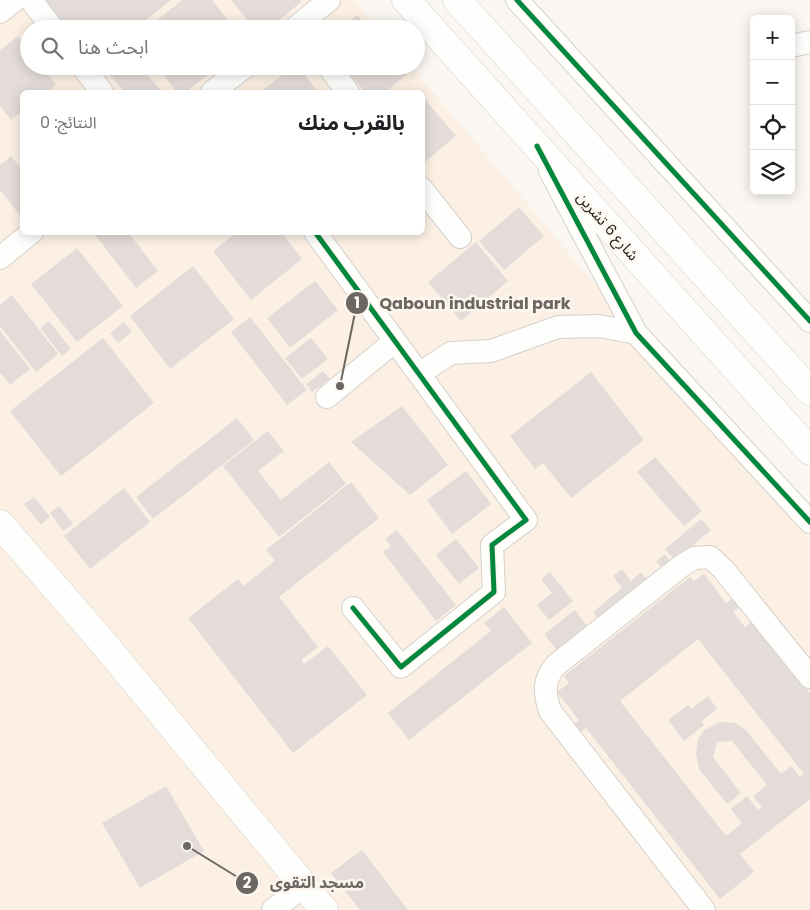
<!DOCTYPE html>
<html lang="ar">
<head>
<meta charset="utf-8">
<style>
  :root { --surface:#fff; --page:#f2f2f2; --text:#202124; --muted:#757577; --line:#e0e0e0 }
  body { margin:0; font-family:Poppins,"Noto Sans Arabic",sans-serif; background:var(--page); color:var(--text); direction:rtl }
  .controls { position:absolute; right:15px; top:15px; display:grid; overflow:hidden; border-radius:8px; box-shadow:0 2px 12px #0003 }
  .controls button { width:45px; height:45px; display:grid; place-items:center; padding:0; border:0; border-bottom:1px solid var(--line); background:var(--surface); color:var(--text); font:25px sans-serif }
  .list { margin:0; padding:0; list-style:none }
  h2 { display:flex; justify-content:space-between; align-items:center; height:65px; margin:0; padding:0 20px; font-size:21px }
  h2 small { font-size:16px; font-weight:400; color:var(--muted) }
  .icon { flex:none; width:28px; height:28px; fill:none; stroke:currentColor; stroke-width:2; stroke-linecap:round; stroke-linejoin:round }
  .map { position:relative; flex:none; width:810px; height:910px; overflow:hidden; direction:ltr }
  .search { position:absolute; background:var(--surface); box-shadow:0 2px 12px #0003; left:20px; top:20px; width:405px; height:55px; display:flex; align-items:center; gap:12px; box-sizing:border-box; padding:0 18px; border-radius:28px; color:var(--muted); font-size:19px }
  .panel { position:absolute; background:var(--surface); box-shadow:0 2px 12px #0003; left:20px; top:90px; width:405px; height:145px; border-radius:8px; direction:rtl }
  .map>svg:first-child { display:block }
  .built { fill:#fcf0e4; fill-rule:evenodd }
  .building { fill:#e4dcd8; fill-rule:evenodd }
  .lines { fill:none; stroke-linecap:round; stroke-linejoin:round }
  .minor-casing { stroke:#d6d0cb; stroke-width:24 }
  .major-casing { stroke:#d6d0cb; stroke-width:29 }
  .highway-casing { stroke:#d6d0cb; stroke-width:29 }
  .minor { stroke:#fefefd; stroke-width:22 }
  .major { stroke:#fefefd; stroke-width:28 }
  .highway { stroke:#fefefd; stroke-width:28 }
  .cycleway-casing { stroke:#fdf6ef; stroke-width:8 }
  .cycleway { stroke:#00873e; stroke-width:5 }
  .labels { text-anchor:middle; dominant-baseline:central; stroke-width:5; stroke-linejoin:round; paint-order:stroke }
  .street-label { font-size:15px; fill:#201a14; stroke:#fdf6ef }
  .leader { fill:none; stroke:#6c6762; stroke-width:2 }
  .callout-dot { fill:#6c6762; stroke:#fdf6ef; stroke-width:2 }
  .mark-label { font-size:15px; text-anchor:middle; font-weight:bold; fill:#fff }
  .callout-label { font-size:16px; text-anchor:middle; font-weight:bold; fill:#6c6762; stroke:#fdf6ef; stroke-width:5; stroke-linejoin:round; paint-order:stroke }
</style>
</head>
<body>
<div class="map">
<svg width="810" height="910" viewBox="0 0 810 910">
  <rect width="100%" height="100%" fill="#faf6f2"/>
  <!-- built -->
  <path class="built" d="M 0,0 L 355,0 L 379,29 L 29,29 L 29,66 L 411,66 L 810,539 L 810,910 L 0,910 ZM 22,92 L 422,92 L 422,232 L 22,232 Z"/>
  <!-- building -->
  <path class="building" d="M 44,0 L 171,0 L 135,29 L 67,29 Z
    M 182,0 L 212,0 L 235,29 L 146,29 Z
    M 231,0 L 300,0 L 301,2 L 269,29 L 255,29 Z
    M 357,15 L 368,29 L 340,29 Z
    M 18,36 L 29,50 L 29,66 L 41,66 L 56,85 L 47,92 L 22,92 L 22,111 L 11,120 L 0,106 L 0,50 Z
    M 111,66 L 140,66 L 162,92 L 125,92 L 106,71 Z
    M 156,66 L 219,66 L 186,92 L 177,92 Z
    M 294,66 L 298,66 L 318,92 L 260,92 Z
    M 343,66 L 399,66 L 406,75 L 385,92 L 365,92 Z
    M 422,96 L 456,136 L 425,162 L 422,158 Z
    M 11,156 L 22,170 L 22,218 L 0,190 L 0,165 Z
    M 519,207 L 544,236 L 504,270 L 479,241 Z
    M 93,232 L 128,232 L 158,271 L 136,288 Z
    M 237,232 L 281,232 L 302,259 L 251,300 L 213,251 Z
    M 476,242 L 508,281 L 461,321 L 428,282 Z
    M 77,248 L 123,306 L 77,342 L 31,284 Z
    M 193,266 L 234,319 L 170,369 L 130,316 Z
    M 315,281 L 338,310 L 290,348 L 267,318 Z
    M 12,295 L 58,354 L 36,372 L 0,326 L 0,305 Z
    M 250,317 L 307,390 L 287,405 L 231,332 Z
    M 49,321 L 71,349 L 62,356 L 40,328 Z
    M 124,322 L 132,332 L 118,343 L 110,333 Z
    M 0,331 L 30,369 L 10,385 L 0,372 Z
    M 103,338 L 154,403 L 61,476 L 10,411 Z
    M 311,338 L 328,359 L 302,379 L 285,358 Z
    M 323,371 L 330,379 L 312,392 L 306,384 Z
    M 591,372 L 644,440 L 571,498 L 543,463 L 535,469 L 510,436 Z
    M 402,406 L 448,465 L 410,495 L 351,442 Z
    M 237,418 L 254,440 L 153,519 L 136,497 Z
    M 268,431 L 284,451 L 258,471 L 281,500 L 329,462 L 346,484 L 279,537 L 223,466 Z
    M 655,457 L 702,511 L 684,526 L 637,472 Z
    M 466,471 L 491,504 L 452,534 L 427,500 Z
    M 351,482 L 379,518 L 279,597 L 318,647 L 301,660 L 304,664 L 328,646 L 367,695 L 293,753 L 188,618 L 238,579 L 243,586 L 275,561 L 266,550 Z
    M 124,488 L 150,522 L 90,569 L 64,536 Z
    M 34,497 L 50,517 L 41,525 L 24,504 Z
    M 59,506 L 73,524 L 63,531 L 50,513 Z
    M 701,519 L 711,530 L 675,560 L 665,549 Z
    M 397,530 L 456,605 L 436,621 L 383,552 L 391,546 L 385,539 Z
    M 456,539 L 479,568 L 459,584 L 436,555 Z
    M 665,554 L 672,563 L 663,570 L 656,561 Z
    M 622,569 L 631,581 L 641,572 L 649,582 L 600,621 L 593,612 L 622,588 L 613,576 Z
    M 550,572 L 573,601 L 549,620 L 537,605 L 552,593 L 541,579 Z
    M 704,574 L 726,603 L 734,597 L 741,606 L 733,612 L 745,627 L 753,620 L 810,693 L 810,799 L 740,854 L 754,872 L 720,899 L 586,728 L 579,733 L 572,725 L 579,720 L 557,692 L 569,683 L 564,676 L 690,577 L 694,581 ZM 698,639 L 804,774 L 800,777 L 791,766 L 781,774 L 746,730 L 735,723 L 721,722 L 704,730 L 698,739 L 696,754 L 699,769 L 727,804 L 741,793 L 713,757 L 717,742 L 732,741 L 767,785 L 753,796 L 762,807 L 758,810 L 747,796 L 731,809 L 742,823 L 726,836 L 620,701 Z
    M 504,607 L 532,643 L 409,740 L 388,713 L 491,631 L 484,623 Z
    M 575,610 L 590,630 L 560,654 L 544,634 Z
    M 708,696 L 717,709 L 701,722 L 704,725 L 684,741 L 668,720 L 688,705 L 691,709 Z
    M 166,786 L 204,851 L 140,888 L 102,823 Z
    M 362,850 L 408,910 L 360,910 L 331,873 Z"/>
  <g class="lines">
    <defs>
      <path id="minor" d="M 31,0 L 53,29
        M 517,0 L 810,321
        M 0,12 L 15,0
        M 294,29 L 329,0
        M 791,46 L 810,42
        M 82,66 L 102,92
        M 328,66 L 348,92
        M 212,92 L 246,66
        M 550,171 L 636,333 L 810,522
        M 422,189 L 460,237
        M 315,232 L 526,520 L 492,545 L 494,592 L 401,667 L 353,608
        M 0,258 L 32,232
        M 419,374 L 451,353 L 491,351 L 558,327 L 599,326 L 636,333
        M 327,397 L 395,341
        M 273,910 L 305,885
        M 704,910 L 550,711 C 544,692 543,680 556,665 L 680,567 L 694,558 L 710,557 L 723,569 L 810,677"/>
      <path id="major" d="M 0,524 L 100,639 L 324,910"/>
      <path id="highway" d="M 406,0 L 810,451
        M 457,0 L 810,391"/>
    </defs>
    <!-- minor casing -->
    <use href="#minor" class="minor-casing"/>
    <!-- major casing -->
    <use href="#major" class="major-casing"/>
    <!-- highway casing -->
    <use href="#highway" class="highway-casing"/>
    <!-- minor -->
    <use href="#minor" class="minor"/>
    <!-- major -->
    <use href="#major" class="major"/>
    <!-- highway -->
    <use href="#highway" class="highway"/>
    <defs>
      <path id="cycleway" d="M 517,0 L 810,321
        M 537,146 L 636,333 L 810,522
        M 315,232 L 526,520 L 492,545 L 494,592 L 401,667 L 353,608"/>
    </defs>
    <!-- cycleway casing -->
    <use href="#cycleway" class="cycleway-casing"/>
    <!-- cycleway -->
    <use href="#cycleway" class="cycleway"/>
  </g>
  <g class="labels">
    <!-- street labels -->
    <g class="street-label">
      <text transform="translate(608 226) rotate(49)">شارع 6 تشرين</text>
    </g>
  </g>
  <!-- callouts -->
  <path class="leader" d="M340 386L357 303M187 846L247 883"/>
  <g class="callout-dot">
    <circle cx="340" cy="386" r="5"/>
    <circle cx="187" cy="846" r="5"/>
    <circle cx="357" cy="303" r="12"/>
    <circle cx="247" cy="883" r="12"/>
  </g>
  <g class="mark-label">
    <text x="357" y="308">1</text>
    <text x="247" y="888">2</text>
  </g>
  <g class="callout-label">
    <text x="475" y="309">Qaboun industrial park</text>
    <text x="317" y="888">مسجد التقوى</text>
  </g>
</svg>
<div class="controls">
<button>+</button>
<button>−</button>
<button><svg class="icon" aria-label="locate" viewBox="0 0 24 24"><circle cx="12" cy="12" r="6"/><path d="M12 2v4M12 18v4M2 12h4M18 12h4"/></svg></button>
<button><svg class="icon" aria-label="layers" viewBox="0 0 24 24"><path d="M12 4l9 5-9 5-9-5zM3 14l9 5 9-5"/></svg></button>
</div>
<div class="search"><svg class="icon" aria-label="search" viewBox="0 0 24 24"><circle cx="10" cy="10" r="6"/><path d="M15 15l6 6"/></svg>ابحث هنا</div>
<section class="panel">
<h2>بالقرب منك<small>النتائج: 0</small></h2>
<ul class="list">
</ul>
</section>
</div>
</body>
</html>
